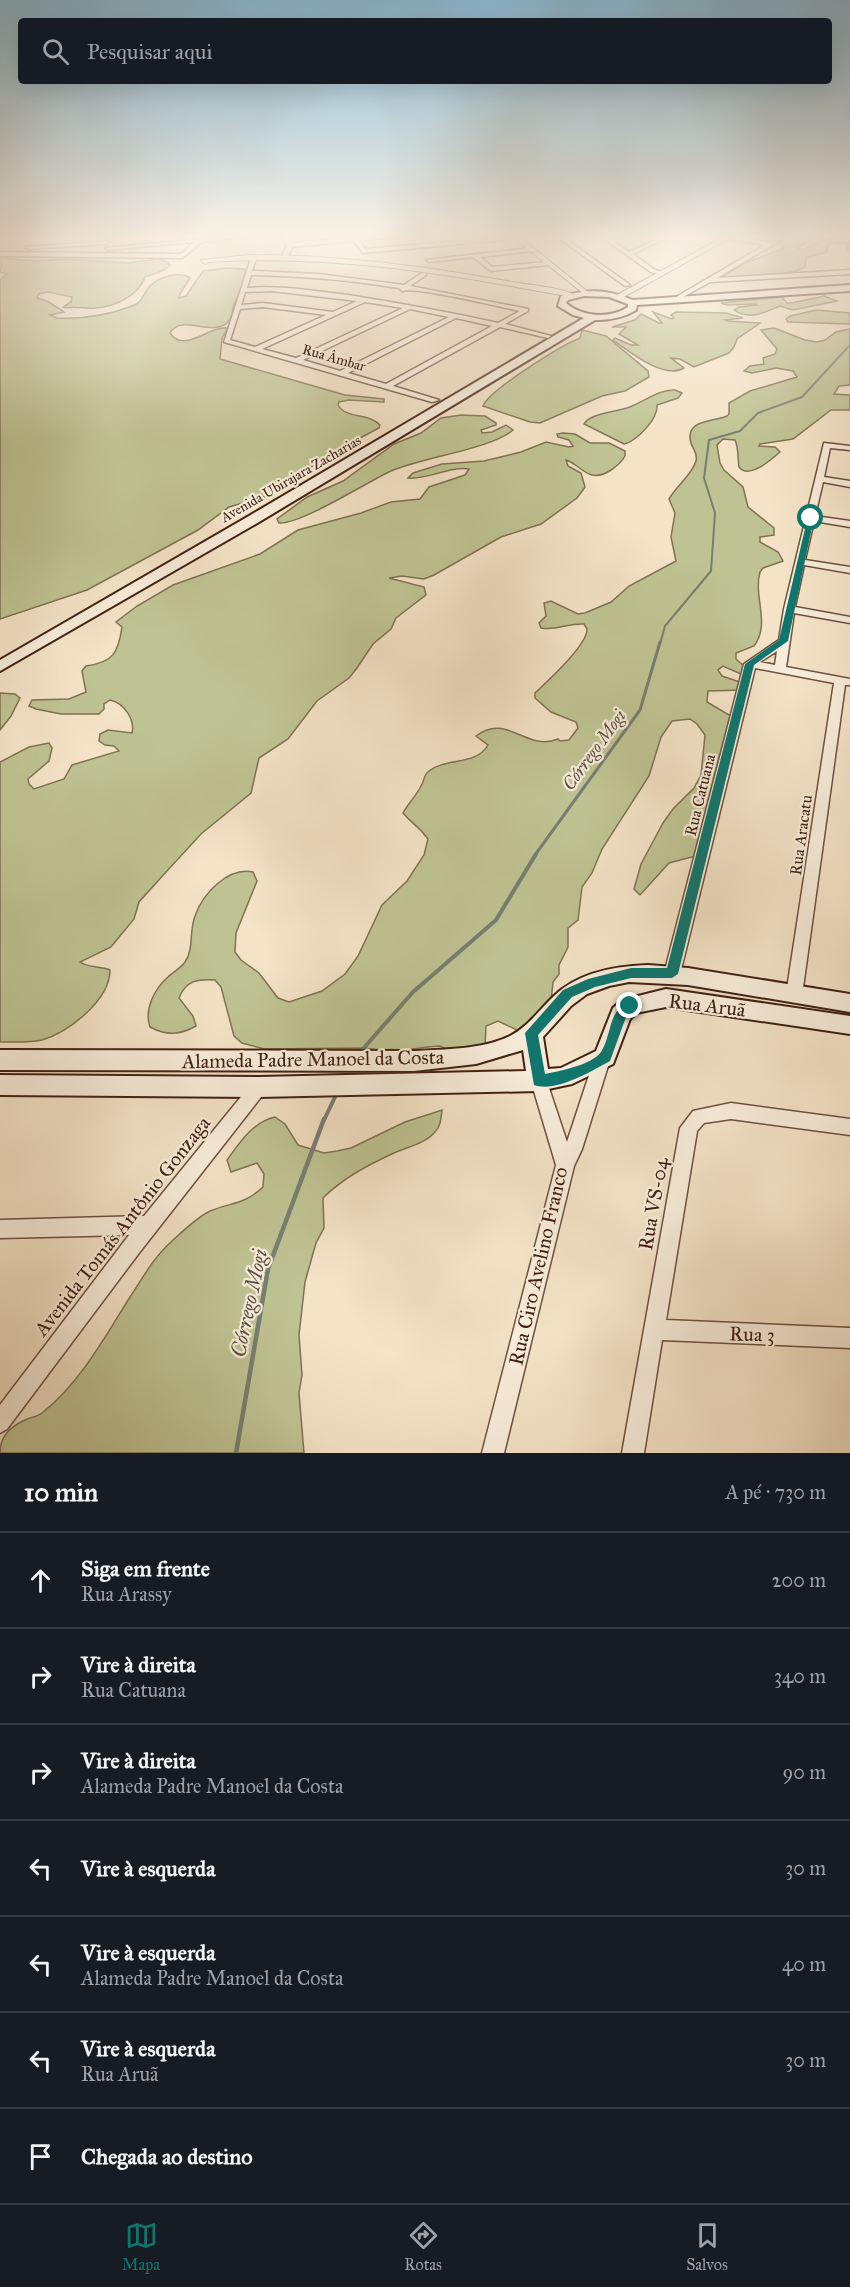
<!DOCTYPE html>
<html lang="pt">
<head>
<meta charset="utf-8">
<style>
  :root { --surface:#171b24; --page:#242831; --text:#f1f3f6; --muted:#9ea1a6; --line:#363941; --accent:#0f766e }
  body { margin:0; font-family:"IM FELL Great Primer",serif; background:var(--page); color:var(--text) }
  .stop { position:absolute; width:18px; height:18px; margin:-14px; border:4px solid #0f766e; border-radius:50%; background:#fff }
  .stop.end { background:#0f766e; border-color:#fff; box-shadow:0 2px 6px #0008 }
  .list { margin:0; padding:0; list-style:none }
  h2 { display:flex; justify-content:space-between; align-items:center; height:78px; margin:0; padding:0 24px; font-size:26px }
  h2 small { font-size:20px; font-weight:400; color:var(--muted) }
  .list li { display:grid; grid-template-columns:39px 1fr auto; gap:18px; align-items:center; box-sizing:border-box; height:96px; padding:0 24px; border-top:2px solid var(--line) }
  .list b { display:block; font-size:22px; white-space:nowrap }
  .list p { margin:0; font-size:20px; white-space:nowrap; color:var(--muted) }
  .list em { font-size:20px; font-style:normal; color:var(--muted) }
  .icon { flex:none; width:33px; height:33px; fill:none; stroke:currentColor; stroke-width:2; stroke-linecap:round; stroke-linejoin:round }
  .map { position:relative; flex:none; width:850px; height:1453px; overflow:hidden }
  .search { position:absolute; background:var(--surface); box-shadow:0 6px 24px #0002; left:18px; right:18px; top:18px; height:66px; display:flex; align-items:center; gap:15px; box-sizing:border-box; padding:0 21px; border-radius:6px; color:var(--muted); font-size:22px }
  .sheet { height:750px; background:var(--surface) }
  nav { display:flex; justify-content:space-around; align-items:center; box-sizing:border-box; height:84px; border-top:2px solid var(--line); background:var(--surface); font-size:16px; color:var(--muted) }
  nav a { display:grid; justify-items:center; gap:3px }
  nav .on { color:var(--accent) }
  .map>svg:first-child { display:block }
  .green { fill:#bfc393; stroke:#807253; stroke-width:1.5 }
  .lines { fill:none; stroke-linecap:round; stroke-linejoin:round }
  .stream-far3 { stroke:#787f71; stroke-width:2 }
  .stream-far2 { stroke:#787f71; stroke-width:3 }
  .stream-far1 { stroke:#787f71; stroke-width:4 }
  .stream { stroke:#787f71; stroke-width:4.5 }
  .minor-casing { stroke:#6e5140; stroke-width:3 }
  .tertiary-casing { stroke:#6e5140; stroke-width:2 }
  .secondary-casing { stroke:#412013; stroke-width:4 }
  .minor { fill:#f8eddb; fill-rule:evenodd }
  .tertiary { fill:#f8eddb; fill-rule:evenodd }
  .secondary { fill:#f8eddb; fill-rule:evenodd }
  .route { fill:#0f766e }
  .labels { text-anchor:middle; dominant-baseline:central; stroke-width:4.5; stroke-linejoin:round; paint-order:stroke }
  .far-street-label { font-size:14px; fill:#412013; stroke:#f8eddb }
  .street-label { font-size:16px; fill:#412013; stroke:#f8eddb }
  .water-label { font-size:18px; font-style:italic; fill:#5c5042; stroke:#f8eddb }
  .near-street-label { font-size:20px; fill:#412013; stroke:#f8eddb }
  .near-water-label { font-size:21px; font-style:italic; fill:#5c5042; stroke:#f8eddb }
</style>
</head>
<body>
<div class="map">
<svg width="850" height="1453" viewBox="0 0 850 1453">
  <rect width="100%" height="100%" fill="#f4e3c7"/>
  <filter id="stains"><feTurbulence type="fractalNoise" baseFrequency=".00333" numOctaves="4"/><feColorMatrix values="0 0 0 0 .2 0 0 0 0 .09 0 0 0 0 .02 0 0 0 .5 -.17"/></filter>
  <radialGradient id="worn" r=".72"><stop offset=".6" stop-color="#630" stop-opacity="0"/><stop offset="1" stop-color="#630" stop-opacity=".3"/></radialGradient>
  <!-- green -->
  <path class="green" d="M 797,234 L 814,234 L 816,237 L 797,248 L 803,250 L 818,242 L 833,238 L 833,234 L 850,234 L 850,251 L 847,249 L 846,243 L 828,244 L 827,252 L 806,258 L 805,267 C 792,275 737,281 723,276 L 745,263 L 783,249 L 784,246 Z
    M 0,258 L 37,261 L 64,259 L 128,263 L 157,259 L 165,261 L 170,265 L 164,270 L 145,277 C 139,295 115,307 95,308 C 85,309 77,306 66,308 L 63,307 L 71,302 L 72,297 L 48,292 L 39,294 L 37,298 L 47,301 L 63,311 L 64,312 L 50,315 L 57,318 C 81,319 109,315 132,306 C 143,302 143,294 150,286 C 158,277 179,271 190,278 L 180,294 L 179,298 L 186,296 L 203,271 L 227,268 L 245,269 C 247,281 239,293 234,304 C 232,310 233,317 228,322 C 213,338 181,313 170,333 C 184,354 210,325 228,328 L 222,338 L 220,359 L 345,395 L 384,399 L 384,402 L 349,400 L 339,402 L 338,405 C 346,419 369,413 380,425 L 379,428 L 332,453 L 268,496 L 229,507 L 198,530 L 87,590 L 0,619 L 0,280 L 7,274 L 0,272 L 0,266 L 2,265 Z
    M 824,296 L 837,301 L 793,310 L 780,306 C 765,312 750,321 734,310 L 739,307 L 757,305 L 756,304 L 727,305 L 721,303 L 782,297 L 787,303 L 792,303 Z
    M 816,310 L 850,313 L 850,324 L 788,322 L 786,319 L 790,316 Z
    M 653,312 L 672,319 L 674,318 L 671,315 L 676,312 L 726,313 L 743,318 L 725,320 L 727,321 L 760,323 L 737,339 L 734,347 L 729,353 L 694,367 L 680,359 L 671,358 L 684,368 C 664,380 630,352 613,340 L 615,338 L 631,345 L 638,345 L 619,334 L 626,327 L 612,327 L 635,320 L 641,314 L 659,323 L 662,323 Z
    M 774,328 L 805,340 L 817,342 L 825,340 L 836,332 L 850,329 L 850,385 L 839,386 L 834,394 L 850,395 L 850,410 L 831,410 L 793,439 L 760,444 L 759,446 L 775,447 L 780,452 C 772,459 749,480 739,467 C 738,465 739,448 735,440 L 723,439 L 717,445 L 720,463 L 724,470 L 743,487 L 748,507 L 774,528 L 774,535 L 760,537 L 760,542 L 778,552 L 783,561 L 763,568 L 760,572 C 753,597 771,624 754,646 L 736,653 L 736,659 L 745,667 L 743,675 L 723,666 L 718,670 L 722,676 L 740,682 L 742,690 L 708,691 L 707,702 L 731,716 L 723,743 L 725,755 L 696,856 L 669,863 L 640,895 L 634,889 L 641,864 L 663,823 L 673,809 L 694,788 L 701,775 L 705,735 L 697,724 L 690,719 L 672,721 L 661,737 L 649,776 L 602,849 L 592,873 L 582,887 L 578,920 L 568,928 L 568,947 L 559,965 L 559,974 L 553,982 L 551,1002 L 545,1011 L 519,1031 L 498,1021 L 486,1026 L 485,1046 L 450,1051 L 440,1046 L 428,1047 L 390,1052 L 365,1048 L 264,1049 L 242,1043 L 234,1036 L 221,987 L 215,980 C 198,979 186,980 179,998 L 193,1016 L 196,1026 C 180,1035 167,1036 150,1027 C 144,1010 154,989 168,977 C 173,972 181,968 185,962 C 194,949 189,931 195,916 C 203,893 228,867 253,872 L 257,881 L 236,933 L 235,952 L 241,960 L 259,973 L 278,998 L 289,1002 L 322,991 L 345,974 L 358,956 L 382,905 L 407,881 L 424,855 L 428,839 C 418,825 412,824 403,813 C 408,804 416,796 421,786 C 425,780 423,775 429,771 C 447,757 476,766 488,745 L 476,736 C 507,712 526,752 558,739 L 560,741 L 569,740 L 578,728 L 576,722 L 551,712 L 535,698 L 535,693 C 547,682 588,644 587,629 L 584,624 C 569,623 555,631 541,628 L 539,623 L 546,616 L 544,603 L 551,601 L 578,614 L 585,613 L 611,602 L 629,586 L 676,561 L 671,537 L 675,513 L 669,499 C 676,486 692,475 696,461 C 698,453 693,450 691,443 C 684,419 714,422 727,416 L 729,414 L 729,403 L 750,391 L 797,377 L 793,371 L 776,368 L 752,373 L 744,371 L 750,366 L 764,364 L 763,358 L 775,354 L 777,349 L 761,330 Z
    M 582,330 L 606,336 L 648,371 L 649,377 L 625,391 L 602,396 L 540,423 L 530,422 L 483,406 C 489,390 562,345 580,338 Z
    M 675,390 L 682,393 L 678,398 L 657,405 C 658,419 637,441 624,444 L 584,424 C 589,414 614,412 627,408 C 643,403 658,389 675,390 Z
    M 461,415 L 485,416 L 496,423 L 496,425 L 481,430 L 482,433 L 492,432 L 506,425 L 513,430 C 491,449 423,457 391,471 C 367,482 300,525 279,523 L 277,519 L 307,497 L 343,481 L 394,444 L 421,433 L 441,418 Z
    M 563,433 L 575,434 L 590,443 L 609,443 L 625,451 L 625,456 C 620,465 604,478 592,475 C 583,473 576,463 566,460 L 568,466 L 581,473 L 585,487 L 577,498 L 541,524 L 501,537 L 434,575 L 424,579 L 402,576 L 389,578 L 424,587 L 426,595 L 396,618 L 391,629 L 373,644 L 357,668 L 349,678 L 317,701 L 288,739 L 259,758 L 251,793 L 201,834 L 167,871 L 139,902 L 134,919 L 111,947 L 80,962 C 89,968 99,966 110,970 C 110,1000 69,1032 42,1040 C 28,1043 14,1042 0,1042 L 0,762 L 29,747 L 49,743 L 52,748 L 49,761 L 28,779 L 29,784 L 34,789 L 64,779 L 72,765 L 119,751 L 114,746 L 105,745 L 99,741 L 100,734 L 108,730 L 132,733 C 135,719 124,703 110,700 L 104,704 L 104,709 L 99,714 L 61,714 L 36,709 L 29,706 L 32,700 L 69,699 L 86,692 L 82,671 L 86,666 C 113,662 118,654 122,627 L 116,622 L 137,606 L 173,585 L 260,554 L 298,530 L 361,513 L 391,502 L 420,499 L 429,487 L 465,475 L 469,469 C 449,466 428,480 408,478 L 413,473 L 442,464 L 484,461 L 521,452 L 546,442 L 569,447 L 573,446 L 569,440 L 558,437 L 557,434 Z
    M 0,693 L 15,694 L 20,698 L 11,716 L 0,730 Z
    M 442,1110 C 441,1118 441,1126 435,1132 C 426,1143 407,1147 394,1153 C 368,1165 343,1178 323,1198 L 324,1228 L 316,1243 L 305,1282 L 299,1335 L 302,1375 L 299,1393 L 304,1453 L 0,1453 C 0,1436 10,1427 25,1420 C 31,1417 37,1417 42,1413 C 80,1383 105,1337 130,1297 C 142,1279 154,1257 171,1242 C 182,1232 196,1218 210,1211 C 232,1202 244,1205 263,1187 L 264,1174 L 257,1163 L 231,1172 L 227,1160 C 240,1142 253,1122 275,1117 L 285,1124 L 298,1145 L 324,1153 L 337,1151 L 351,1148 L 405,1122 Z"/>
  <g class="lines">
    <!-- stream-far3 -->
    <path class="stream-far3" d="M 660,644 L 665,626 L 711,571 L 715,513 L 704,478 L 709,440 L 740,431 L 758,413 L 802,397 L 850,345"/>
    <!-- stream-far2 -->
    <path class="stream-far2" d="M 535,855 L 640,710 L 660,642"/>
    <!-- stream-far1 -->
    <path class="stream-far1" d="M 362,1050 L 413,992 L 496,920 L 536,854
      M 324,1120 L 335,1097"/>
    <!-- stream -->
    <path class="stream" d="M 236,1453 L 268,1269 L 324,1119"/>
    <defs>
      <path id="minor" d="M 8,234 L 39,234 L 10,237 Z
        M 107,234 L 126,234 L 109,237 Z
        M 252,234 L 273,234 L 202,242 L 182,258 L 0,256 L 0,252 L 181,254 L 194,242 L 108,250 L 105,248 Z
        M 280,234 L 286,234 L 292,243 L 399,234 L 421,234 L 359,241 L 365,249 L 511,237 L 514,239 L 363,253 L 354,241 L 292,247 L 289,255 L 286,257 L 283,255 L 287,245 Z
        M 553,234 L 559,234 L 630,285 L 625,286 Z
        M 597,234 L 604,234 L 629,252 L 668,234 L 675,234 L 633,254 L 655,270 L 663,272 L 661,275 L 651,272 Z
        M 784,234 L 791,234 L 717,278 L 850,270 L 850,274 L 710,282 L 676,301 L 671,300 L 765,245 L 730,239 L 728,236 L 770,242 Z
        M 110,241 L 108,244 L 28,249 L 25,247 Z
        M 531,248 L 533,251 L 480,257 L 492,267 L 547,262 L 549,265 L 491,271 L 473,257 L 429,262 L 426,260 Z
        M 251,258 L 256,259 L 252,271 L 318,274 L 404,285 L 422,273 L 426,273 L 426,275 L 410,286 L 528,309 L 528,311 L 505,324 L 551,336 L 548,338 L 500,327 L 393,386 L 439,400 L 432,402 L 224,342 ZM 251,275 C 301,276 350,280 399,288 L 402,291 C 414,286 501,307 520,311 L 498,323 C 448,312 399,303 348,295 C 314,291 281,285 247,288 ZM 272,291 L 357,301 L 333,312 L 263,303 L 241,305 L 245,292 ZM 365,302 L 403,308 L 296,358 L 262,349 ZM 263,307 L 326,315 L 255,347 L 230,340 L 240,309 ZM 410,309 L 449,317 L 340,371 L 303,360 ZM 456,318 L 492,326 L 386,384 L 348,373 Z
        M 824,443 L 850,446 L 850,450 L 830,448 L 824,477 L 850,481 L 850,487 L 823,482 L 815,516 L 850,521 L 850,527 L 814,521 L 805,560 L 850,567 L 850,573 L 804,565 L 795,607 L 850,617 L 850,623 L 794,613 L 786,667 L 850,679 L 850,685 L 845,685 L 802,995 L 799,999 L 794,1001 L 789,999 L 786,995 L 834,683 L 755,668 L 680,974 L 677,978 L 672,980 L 667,978 L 664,974 L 744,664 L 779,640 L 784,609 ZM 777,651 L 775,665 L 760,662 Z
        M 605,1050 L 611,1052 L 613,1057 L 608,1066 L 582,1149 L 574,1166 L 504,1453 L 482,1453 L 556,1165 L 531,1081 L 533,1076 L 539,1074 L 545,1076 L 567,1142 L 593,1063 L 599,1052 Z
        M 259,1080 L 265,1082 L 267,1087 L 265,1092 L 139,1253 L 7,1429 L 0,1433 L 0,1405 L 129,1235 L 0,1238 L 0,1220 L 144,1216 L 253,1082 Z
        M 731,1103 L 850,1119 L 850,1135 L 731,1119 L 704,1123 L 697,1131 L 666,1320 L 850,1328 L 850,1348 L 662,1340 L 644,1453 L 622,1453 L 680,1128 L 693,1111 Z"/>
      <path id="tertiary" d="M 509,234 L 516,234 L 588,292 L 588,294 L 584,294 Z
        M 729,234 L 737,234 L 622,298 L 615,296 Z
        M 250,255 C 339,255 425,266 512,282 C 529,285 560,287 575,295 L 571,297 C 450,274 331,254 208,262 L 205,264 L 201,260 Z"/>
      <path id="secondary" d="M 850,285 L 850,291 L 637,305 L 636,310 C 623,318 610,320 595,320 L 259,522 L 0,671 L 0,660 L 249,516 L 584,318 L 573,315 L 558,306 L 561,296 C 590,289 605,289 633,300 ZM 584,296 L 609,297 L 628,304 L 628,307 C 610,319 582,317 566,303 L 568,300 Z
        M 648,965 L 688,968 L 850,994 L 850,1012 L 688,985 L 629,982 L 609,986 L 587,994 L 571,1006 L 543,1037 L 548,1069 L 561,1068 L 596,1051 L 613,1008 L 622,1000 L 666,989 L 850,1016 L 850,1034 L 666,1007 L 636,1013 L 630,1019 L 613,1064 L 572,1084 L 539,1091 L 259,1097 L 0,1095 L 0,1075 L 259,1077 L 526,1071 L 523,1050 L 476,1064 L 414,1071 L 0,1070 L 0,1050 L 414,1051 C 445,1049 481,1050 510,1036 C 528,1027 539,1010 554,996 C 579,972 615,966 648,965 Z"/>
    </defs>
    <!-- minor casing -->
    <use href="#minor" class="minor-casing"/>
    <!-- tertiary casing -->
    <use href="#tertiary" class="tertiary-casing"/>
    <!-- secondary casing -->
    <use href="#secondary" class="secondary-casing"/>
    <!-- minor -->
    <use href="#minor" class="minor"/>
    <!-- tertiary -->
    <use href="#tertiary" class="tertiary"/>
    <!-- secondary -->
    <use href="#secondary" class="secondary"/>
  </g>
  <!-- sky -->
  <linearGradient id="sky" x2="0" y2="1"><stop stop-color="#89b8d2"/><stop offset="0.54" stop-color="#faf2e6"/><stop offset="1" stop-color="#faf2e6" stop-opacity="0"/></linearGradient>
  <rect width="850" height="437" fill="url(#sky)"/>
  <!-- route -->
  <path class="route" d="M 808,516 L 814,518 L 788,641 L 754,665 L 678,974 L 672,978 L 631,978 L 595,987 L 572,997 L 538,1035 L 545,1074 C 559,1071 592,1065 601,1052 C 612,1035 608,1009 630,1001 L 637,1006 L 626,1017 L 610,1061 C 592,1071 555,1093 534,1085 L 525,1033 L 563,990 L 588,979 L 631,968 L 667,968 L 745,664 L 779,640 Z"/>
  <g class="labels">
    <!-- far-street labels -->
    <g class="far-street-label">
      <text transform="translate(334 358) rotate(16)">Rua Âmbar</text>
      <text transform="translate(291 479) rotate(-30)">Avenida Ubirajara Zacharias</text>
    </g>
    <!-- street labels -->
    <g class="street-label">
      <text transform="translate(700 795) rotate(-76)">Rua Catuana</text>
      <text transform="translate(801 835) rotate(-82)">Rua Aracatu</text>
    </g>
    <!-- water labels -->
    <g class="water-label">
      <text transform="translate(594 750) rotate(-54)">Córrego Mogi</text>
    </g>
    <!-- near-street labels -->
    <g class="near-street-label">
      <text transform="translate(707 1005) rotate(7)">Rua Aruã</text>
      <text transform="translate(313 1059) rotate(-1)">Alameda Padre Manoel da Costa</text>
      <text transform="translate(653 1204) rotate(-80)">Rua VS-04</text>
      <text transform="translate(122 1226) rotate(-52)">Avenida Tomás Antônio Gonzaga</text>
      <text transform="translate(538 1266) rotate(-77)">Rua Ciro Avelino Franco</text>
      <text transform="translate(752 1334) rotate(2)">Rua 3</text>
    </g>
    <!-- near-water labels -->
    <g class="near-water-label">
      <text transform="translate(249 1303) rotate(-78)">Córrego Mogi</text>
    </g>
  </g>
  <rect width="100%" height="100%" filter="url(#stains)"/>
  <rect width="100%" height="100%" fill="url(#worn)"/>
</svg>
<div class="stop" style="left:811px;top:518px"></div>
<div class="stop end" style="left:630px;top:1006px"></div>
<div class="search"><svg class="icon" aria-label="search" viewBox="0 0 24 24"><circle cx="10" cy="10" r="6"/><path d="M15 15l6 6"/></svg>Pesquisar aqui</div>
</div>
<section class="sheet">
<h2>10 min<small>A pé · 730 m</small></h2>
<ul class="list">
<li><svg class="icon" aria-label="ahead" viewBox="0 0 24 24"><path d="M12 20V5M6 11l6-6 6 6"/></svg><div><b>Siga em frente</b><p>Rua Arassy</p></div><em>200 m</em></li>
<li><svg class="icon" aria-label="right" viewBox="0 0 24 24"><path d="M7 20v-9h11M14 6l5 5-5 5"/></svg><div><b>Vire à direita</b><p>Rua Catuana</p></div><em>340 m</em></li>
<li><svg class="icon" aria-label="right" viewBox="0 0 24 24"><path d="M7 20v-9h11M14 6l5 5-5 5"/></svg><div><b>Vire à direita</b><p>Alameda Padre Manoel da Costa</p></div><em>90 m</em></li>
<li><svg class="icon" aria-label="left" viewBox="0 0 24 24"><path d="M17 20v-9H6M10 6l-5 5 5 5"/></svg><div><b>Vire à esquerda</b></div><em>30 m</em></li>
<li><svg class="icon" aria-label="left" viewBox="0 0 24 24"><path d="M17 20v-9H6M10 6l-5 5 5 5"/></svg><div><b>Vire à esquerda</b><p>Alameda Padre Manoel da Costa</p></div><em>40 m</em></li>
<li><svg class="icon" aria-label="left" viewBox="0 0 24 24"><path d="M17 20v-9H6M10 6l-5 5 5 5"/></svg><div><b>Vire à esquerda</b><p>Rua Aruã</p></div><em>30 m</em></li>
<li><svg class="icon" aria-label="arrive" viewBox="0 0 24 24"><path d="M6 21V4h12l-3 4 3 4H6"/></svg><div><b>Chegada ao destino</b></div></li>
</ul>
</section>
<nav>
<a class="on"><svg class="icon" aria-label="map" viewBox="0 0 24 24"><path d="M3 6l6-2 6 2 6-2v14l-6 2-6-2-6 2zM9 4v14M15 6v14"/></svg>Mapa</a>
<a><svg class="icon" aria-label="directions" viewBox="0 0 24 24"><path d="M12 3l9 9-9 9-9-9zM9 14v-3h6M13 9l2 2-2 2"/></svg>Rotas</a>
<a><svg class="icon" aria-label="saved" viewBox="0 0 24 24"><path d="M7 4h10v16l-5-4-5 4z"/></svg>Salvos</a>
</nav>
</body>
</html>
